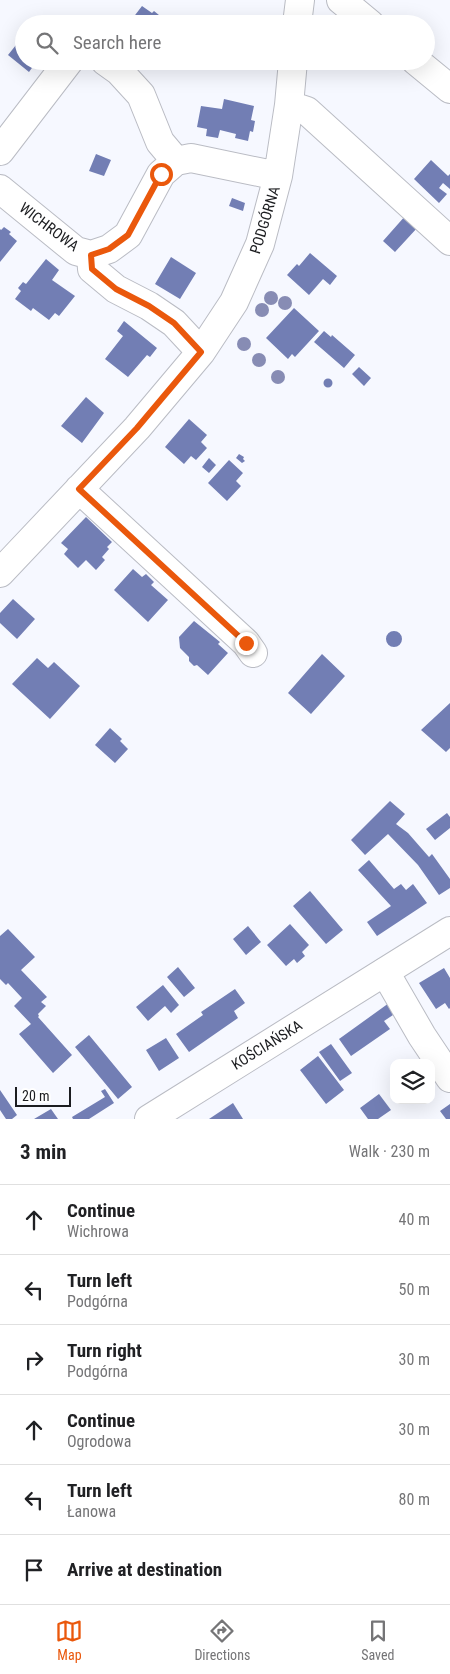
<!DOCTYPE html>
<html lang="en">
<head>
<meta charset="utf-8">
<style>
  :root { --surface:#fff; --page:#f6f6f6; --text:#202124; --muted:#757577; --line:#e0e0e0; --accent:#ea580c }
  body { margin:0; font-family:"Roboto Condensed",sans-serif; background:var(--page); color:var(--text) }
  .controls { position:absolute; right:15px; bottom:15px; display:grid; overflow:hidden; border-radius:10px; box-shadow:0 5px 20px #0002 }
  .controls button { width:45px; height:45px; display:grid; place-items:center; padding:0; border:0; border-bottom:1px solid var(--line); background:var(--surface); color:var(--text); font:25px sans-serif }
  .scale { position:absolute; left:15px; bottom:12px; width:56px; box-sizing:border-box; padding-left:5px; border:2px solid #1c1d20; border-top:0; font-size:14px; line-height:18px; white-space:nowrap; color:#1c1d20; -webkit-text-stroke:4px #fff; paint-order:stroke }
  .stop { position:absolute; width:15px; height:15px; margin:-11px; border:4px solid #ea580c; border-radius:50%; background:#fff }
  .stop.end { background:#ea580c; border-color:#fff; box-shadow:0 1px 5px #0008 }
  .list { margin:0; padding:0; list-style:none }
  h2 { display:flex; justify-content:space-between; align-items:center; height:65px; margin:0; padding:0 20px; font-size:21px }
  h2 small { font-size:16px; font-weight:400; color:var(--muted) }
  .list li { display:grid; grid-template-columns:32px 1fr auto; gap:15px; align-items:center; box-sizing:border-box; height:70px; padding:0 20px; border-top:1px solid var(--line) }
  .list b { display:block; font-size:19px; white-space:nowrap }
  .list p { margin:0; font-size:16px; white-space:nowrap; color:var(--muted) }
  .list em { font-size:16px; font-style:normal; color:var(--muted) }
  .icon { flex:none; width:28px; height:28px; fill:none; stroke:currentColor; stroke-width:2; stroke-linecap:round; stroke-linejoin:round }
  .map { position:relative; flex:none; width:450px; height:1119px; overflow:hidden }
  .search { position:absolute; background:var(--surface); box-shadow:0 5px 20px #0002; left:15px; right:15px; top:15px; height:55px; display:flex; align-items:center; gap:12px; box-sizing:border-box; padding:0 18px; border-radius:28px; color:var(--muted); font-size:19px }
  .sheet { height:485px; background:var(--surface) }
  nav { display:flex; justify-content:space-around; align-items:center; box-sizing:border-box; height:70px; border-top:1px solid var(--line); background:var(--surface); font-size:14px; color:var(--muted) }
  nav a { display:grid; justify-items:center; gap:2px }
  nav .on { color:var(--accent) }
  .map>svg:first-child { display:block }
  .building { fill:#727eb4 }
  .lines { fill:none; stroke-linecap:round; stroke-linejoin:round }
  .minor-casing { stroke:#babcc4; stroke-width:30 }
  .major-casing { stroke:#babcc4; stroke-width:30 }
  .minor { stroke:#fff; stroke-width:28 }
  .major { stroke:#fff; stroke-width:28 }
  .tree { fill:#878cb4 }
  .route { stroke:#ea580c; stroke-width:6 }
  .labels { text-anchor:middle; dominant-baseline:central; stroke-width:4.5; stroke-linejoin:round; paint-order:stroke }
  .street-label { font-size:15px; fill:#1c1d20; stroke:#fff }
</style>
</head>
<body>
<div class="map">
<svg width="450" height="1119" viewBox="0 0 450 1119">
  <rect width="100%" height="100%" fill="#f6f8ff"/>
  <!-- building -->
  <path class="building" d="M 142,6 L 152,13 L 154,11 L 170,24 L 130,24 L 129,23 Z
    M 234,15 L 260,21 L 259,24 L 232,24 Z
    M 24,35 L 24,61 L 37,61 L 29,72 L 8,55 Z
    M 247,61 L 268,61 L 267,66 Z
    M 224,99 L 254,106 L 251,120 L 255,121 L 253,132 L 250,131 L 248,141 L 235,138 L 236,134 L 220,130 L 218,138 L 206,136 L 207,129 L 197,127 L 201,106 L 222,109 Z
    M 96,154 L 111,160 L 104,176 L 89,171 Z
    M 431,160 L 448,176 L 450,174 L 450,189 L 443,183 L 439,188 L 447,194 L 439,203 L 414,179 Z
    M 232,198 L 245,203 L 243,211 L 229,206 Z
    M 406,215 L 418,227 L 395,252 L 383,241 Z
    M 4,227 L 11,232 L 9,234 L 17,241 L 0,262 L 0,229 L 1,230 Z
    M 310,253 L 337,276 L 330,285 L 323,279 L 309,295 L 287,275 L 297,264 L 299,266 Z
    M 171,257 L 196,273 L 180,299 L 155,284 Z
    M 46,259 L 59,270 L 52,280 L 75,296 L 59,316 L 55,313 L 49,320 L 33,308 L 31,311 L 15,299 L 21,291 L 18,288 L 23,282 L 26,284 Z
    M 294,308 L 319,331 L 295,357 L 292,354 L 288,359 L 266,338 Z
    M 124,321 L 157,348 L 150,357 L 147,355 L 128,377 L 105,359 L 123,336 L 117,331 Z
    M 324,331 L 331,337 L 332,335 L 355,355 L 344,368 L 314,342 Z
    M 359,367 L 371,378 L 364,386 L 352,374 Z
    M323.5 383a4.5 4.5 0 1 1 9 0a4.5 4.5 0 1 1-9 0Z
    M 86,397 L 104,413 L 82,443 L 61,426 Z
    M 189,419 L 207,435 L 201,442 L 207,448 L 196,460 L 191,456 L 184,464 L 165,447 Z
    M 239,454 L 244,457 L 243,459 L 245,461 L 242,463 L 236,458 Z
    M 209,458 L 216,465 L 209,473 L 202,467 Z
    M 229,460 L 243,473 L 236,481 L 241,486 L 227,501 L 208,483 Z
    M 86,517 L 112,542 L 107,547 L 109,549 L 102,557 L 105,560 L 96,570 L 86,560 L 78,568 L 64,554 L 68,549 L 61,543 Z
    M 133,569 L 142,577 L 146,574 L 154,582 L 151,585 L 168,600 L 148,622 L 114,590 Z
    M 13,599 L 35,619 L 17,639 L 0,623 L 0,613 Z
    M 194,621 L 220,642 L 218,644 L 228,653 L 208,675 L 197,665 L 194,666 L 189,661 L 189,657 L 180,648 L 179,637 Z
    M386 639a8 8 0 1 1 16 0a8 8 0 1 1-16 0Z
    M 322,654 L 345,676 L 311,714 L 288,693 Z
    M 37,658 L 48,668 L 54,662 L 80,686 L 50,719 L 12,684 Z
    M 450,703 L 450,748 L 446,752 L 421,730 Z
    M 110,728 L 122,739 L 120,741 L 128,749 L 115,763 L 95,745 Z
    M 390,801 L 405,814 L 396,824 L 408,833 L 429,857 L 432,854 L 450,879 L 450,888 L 439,895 L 418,865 L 388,834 L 365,855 L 351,840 Z
    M 447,813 L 450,817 L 450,828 L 435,840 L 426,829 Z
    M 369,860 L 394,889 L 401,884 L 406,890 L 413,884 L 427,903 L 377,936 L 367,922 L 391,906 L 358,870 Z
    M 310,891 L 343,930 L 326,944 L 293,906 Z
    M 290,924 L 309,945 L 302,952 L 305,956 L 297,963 L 294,959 L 286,966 L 267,945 Z
    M 248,926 L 261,942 L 246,955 L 233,939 Z
    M 8,929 L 35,957 L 21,970 L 47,997 L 41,1002 L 46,1006 L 38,1014 L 39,1016 L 38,1017 L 72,1055 L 53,1073 L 19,1034 L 31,1024 L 14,1006 L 22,998 L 8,983 L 6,985 L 0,979 L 0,936 Z
    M 178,967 L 195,988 L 184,997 L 167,977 Z
    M 444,968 L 450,978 L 450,1008 L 449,1009 L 445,1003 L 436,1009 L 419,983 Z
    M 163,985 L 179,1005 L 171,1013 L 165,1006 L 148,1021 L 136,1007 Z
    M 235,989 L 245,1003 L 234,1011 L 238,1018 L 189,1052 L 176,1034 L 203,1015 L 201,1012 Z
    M 389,1003 L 396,1013 L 384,1021 L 390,1029 L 351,1056 L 339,1039 Z
    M 89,1035 L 132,1087 L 118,1099 L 75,1047 Z
    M 166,1038 L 179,1058 L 159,1071 L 146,1050 Z
    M 331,1044 L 352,1073 L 340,1081 L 319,1052 Z
    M 318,1056 L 344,1090 L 326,1104 L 300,1070 Z
    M 105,1089 L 114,1103 L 89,1119 L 73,1119 L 72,1117 L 105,1097 L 101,1091 Z
    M 0,1090 L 17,1115 L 12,1119 L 6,1119 L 0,1110 Z
    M 379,1094 L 391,1110 L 378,1119 L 368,1119 L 360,1108 Z
    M 233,1103 L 243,1119 L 209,1119 Z
    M 450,1104 L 450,1119 L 446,1119 L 440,1111 Z
    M 51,1109 L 58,1119 L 34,1119 Z"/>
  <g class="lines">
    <defs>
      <path id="minor" d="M 341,0 L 370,24
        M 297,24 L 300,0
        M 105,61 L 119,71 L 141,95 L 160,142 L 176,161
        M 416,61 L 450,89
        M 289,105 L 307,111 L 450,241
        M 0,151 L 69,61
        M 0,189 L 76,251 L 91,255 L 109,249 L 128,235 L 161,174 L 176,161 L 191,158 L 278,176
        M 91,255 L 92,269 L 116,289 L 149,306 L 174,323 L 201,352
        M 79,489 L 246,643 L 253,653
        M 0,573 L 137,428 L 201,352 L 234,302 L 260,244 L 278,176 L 289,105 L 293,61
        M 385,972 L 422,1036 L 450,1078"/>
      <path id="major" d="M 149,1119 L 450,931"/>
    </defs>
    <!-- minor casing -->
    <use href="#minor" class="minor-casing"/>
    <!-- major casing -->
    <use href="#major" class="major-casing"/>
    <!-- minor -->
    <use href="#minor" class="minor"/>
    <!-- major -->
    <use href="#major" class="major"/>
  </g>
  <!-- trees -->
  <g class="tree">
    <circle cx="271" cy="298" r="7"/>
    <circle cx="285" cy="303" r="7"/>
    <circle cx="262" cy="310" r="7"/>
    <circle cx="244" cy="344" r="7"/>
    <circle cx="259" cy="360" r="7"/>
    <circle cx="278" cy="377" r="7"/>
  </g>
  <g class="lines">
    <!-- route -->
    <path class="route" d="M 161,174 L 128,235 L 109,249 L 91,255 L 92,269 L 116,289 L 149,306 L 174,323 L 201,352 L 137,428 L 79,489 L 246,643"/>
  </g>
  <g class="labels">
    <!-- street labels -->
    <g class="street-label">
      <text transform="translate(265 220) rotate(-73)">PODGÓRNA</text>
      <text transform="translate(49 227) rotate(37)">WICHROWA</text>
      <text transform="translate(267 1045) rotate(-32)">KOŚCIAŃSKA</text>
    </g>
  </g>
</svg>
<div class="controls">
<button><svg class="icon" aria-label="layers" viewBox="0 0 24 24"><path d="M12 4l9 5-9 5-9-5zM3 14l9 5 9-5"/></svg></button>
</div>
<div class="scale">20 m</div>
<div class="stop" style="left:161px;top:174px"></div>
<div class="stop end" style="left:246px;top:643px"></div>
<div class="search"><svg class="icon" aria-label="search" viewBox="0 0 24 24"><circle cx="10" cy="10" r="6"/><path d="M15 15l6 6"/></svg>Search here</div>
</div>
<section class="sheet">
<h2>3 min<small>Walk · 230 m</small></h2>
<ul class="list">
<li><svg class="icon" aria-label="ahead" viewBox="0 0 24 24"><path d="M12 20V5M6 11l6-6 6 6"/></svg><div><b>Continue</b><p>Wichrowa</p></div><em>40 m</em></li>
<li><svg class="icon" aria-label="left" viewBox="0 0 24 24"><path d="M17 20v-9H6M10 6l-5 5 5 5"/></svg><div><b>Turn left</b><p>Podgórna</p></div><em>50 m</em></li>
<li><svg class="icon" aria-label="right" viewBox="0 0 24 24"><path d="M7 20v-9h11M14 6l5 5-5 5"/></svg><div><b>Turn right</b><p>Podgórna</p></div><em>30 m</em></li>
<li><svg class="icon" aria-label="ahead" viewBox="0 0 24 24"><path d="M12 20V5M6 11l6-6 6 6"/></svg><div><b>Continue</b><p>Ogrodowa</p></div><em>30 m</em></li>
<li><svg class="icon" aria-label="left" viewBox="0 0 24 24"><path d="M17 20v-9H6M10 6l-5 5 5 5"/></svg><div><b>Turn left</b><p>Łanowa</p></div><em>80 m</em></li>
<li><svg class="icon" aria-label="arrive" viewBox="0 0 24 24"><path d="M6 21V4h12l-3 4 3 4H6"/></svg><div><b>Arrive at destination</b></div></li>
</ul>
</section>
<nav>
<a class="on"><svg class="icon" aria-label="map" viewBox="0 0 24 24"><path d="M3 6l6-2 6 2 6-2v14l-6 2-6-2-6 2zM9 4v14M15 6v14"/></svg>Map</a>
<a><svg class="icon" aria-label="directions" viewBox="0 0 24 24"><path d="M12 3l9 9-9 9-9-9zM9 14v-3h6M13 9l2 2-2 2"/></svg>Directions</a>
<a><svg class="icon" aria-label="saved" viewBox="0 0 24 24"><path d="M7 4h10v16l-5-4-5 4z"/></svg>Saved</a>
</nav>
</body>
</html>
